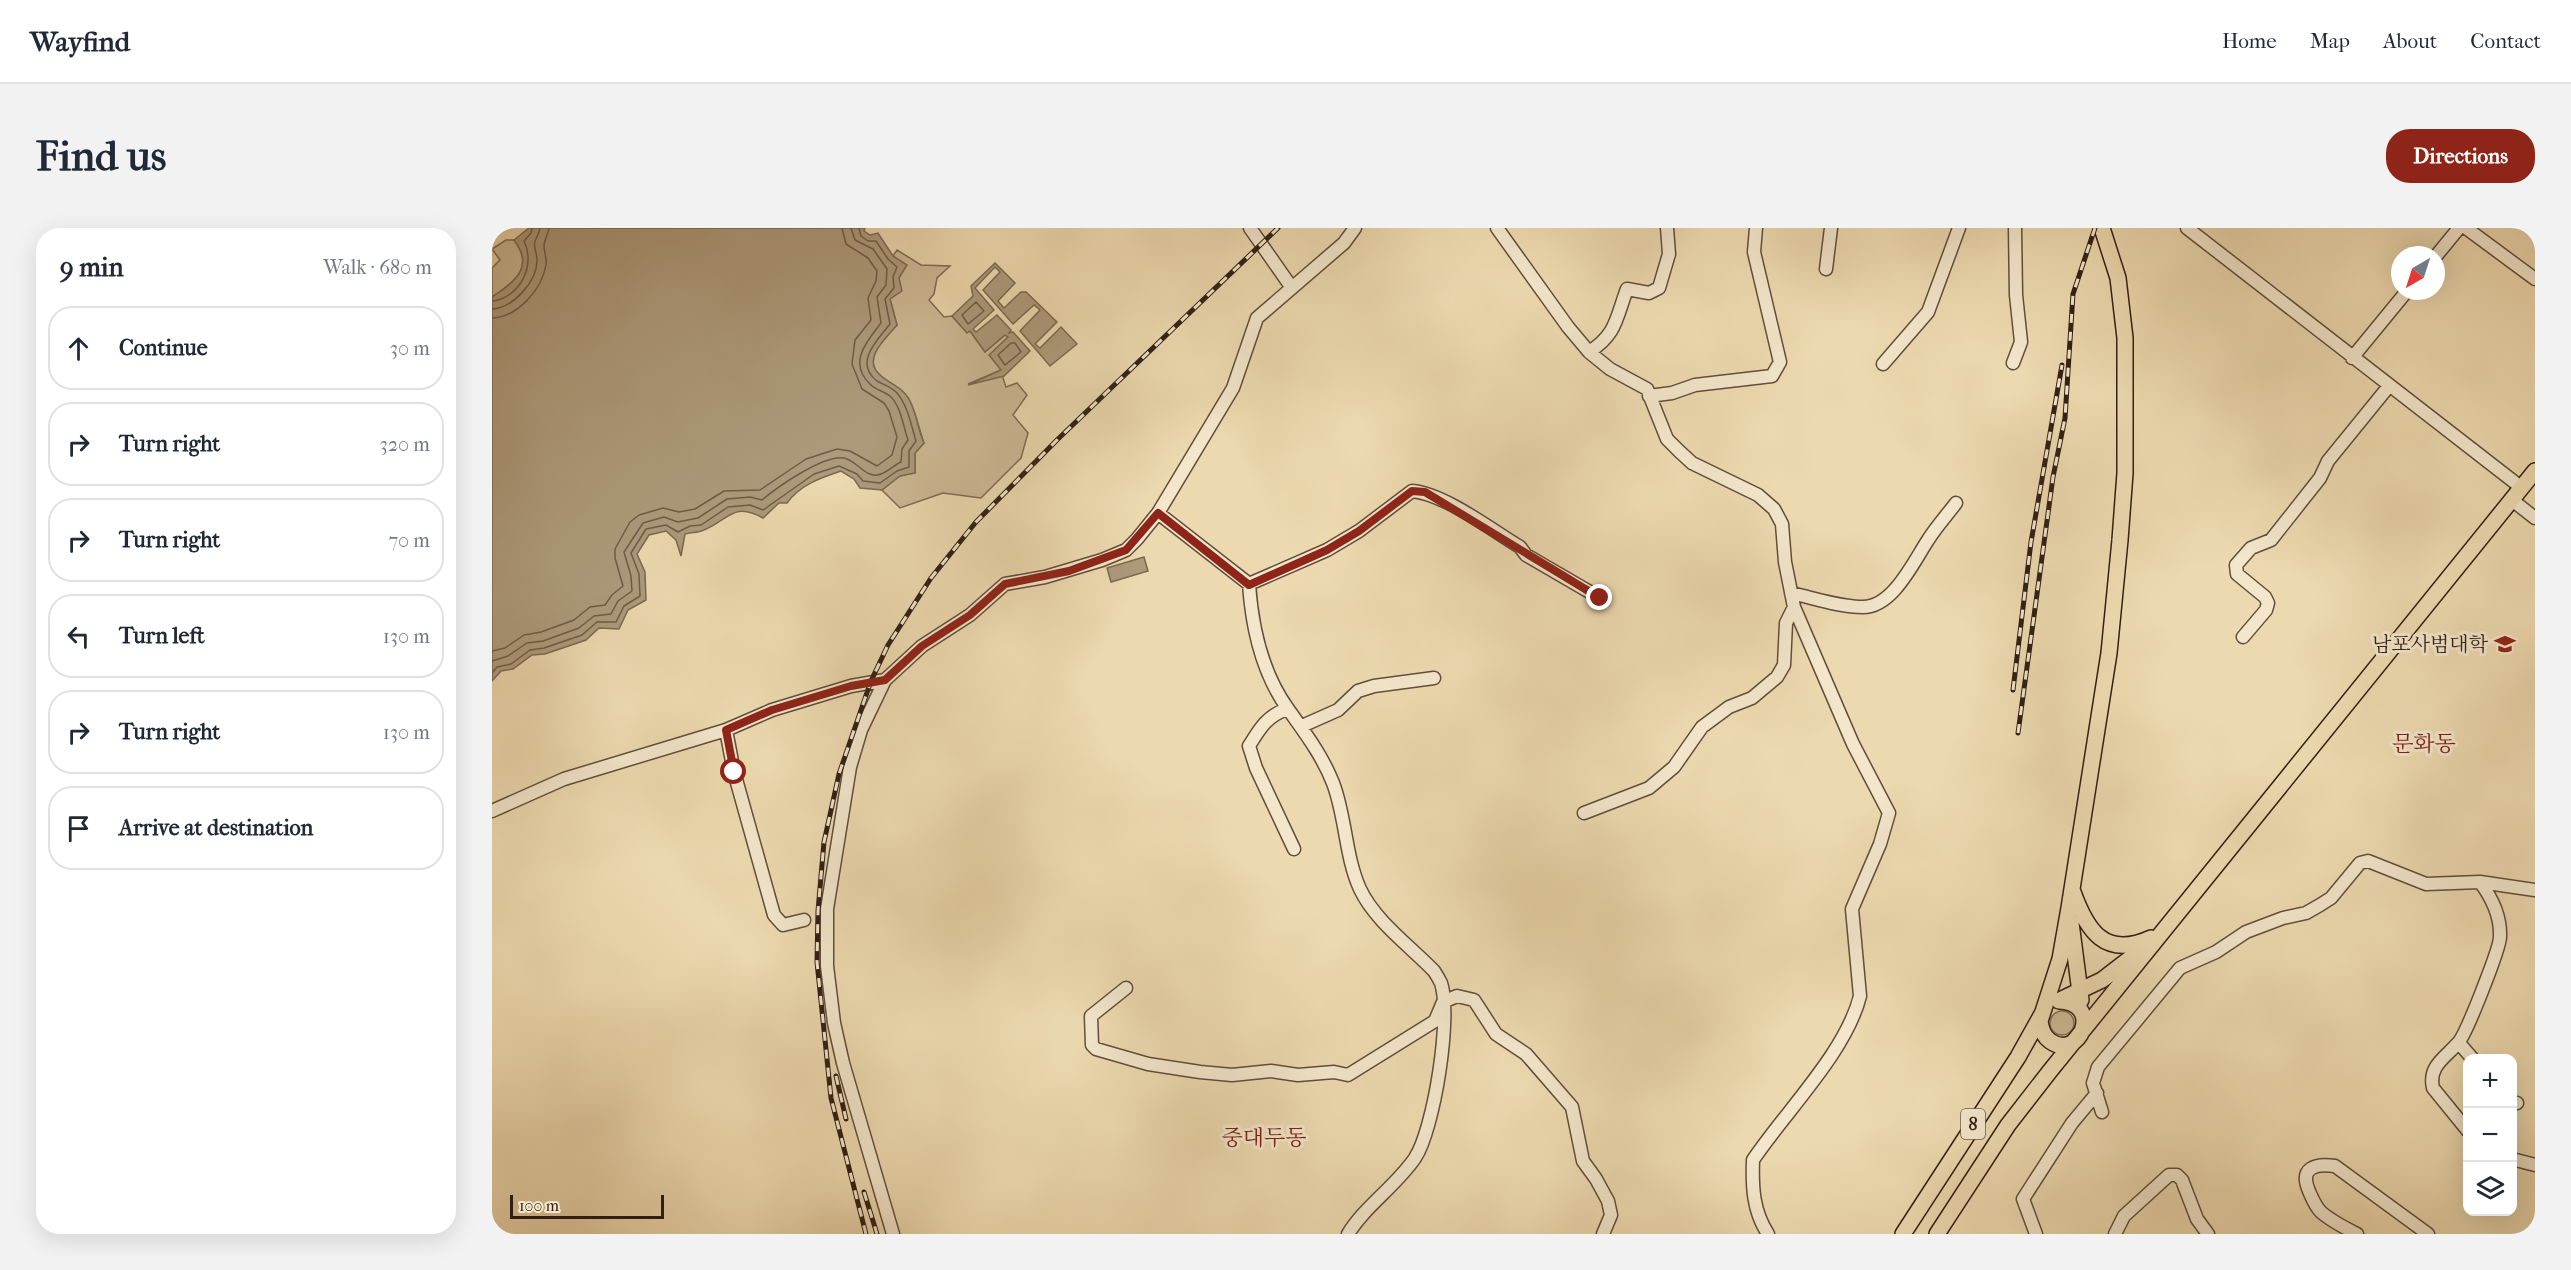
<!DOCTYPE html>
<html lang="en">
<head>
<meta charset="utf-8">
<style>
  :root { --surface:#fff; --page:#f2f2f3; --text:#1f2937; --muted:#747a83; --line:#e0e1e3; --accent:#8f2418 }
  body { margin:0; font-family:"IM FELL French Canon","Noto Serif KR",serif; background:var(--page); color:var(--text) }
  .controls { position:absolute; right:18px; bottom:18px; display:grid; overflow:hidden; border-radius:12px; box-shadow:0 6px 24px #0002 }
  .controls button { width:54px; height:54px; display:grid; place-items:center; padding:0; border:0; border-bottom:2px solid var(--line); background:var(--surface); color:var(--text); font:30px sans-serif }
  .compass { position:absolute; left:1899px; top:18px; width:54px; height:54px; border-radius:50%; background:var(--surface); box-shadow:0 6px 24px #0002; rotate:219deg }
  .scale { position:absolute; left:18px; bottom:15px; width:154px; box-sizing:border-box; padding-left:6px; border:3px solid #311f15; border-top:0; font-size:16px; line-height:21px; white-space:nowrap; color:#311f15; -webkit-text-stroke:4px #f3e6cb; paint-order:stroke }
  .stop { position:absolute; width:18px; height:18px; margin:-14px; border:4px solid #8f2418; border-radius:50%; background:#fff }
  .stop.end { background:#8f2418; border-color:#fff; box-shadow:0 2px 6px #0008 }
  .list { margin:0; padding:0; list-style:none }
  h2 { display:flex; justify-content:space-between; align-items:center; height:78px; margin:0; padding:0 24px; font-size:26px }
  h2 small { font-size:20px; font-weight:400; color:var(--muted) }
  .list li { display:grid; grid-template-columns:39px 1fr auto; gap:18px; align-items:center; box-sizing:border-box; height:84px; margin:0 12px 12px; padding:0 12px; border:2px solid var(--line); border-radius:24px }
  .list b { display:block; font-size:22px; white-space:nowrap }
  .list em { font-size:20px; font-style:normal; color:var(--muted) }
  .icon { flex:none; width:33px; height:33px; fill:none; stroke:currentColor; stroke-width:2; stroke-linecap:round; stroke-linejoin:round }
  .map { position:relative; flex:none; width:2043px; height:1006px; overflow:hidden; border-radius:24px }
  header { display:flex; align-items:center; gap:36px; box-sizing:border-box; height:84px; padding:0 30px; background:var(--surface); border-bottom:2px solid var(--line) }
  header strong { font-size:28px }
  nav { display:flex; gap:33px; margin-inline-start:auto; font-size:21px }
  .intro { display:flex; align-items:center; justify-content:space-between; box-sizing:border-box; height:144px; padding:0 36px }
  h1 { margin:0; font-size:42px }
  .button { padding:15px 27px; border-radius:24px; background:var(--accent); color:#fff; font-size:21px; font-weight:700 }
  main { display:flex; gap:36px; padding:0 36px }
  aside { flex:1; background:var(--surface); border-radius:24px; box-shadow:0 6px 24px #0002 }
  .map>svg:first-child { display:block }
  .green { fill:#cdb995; stroke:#7f6c55; stroke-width:1.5 }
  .water { fill:#ad9a7b; stroke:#7b6952; stroke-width:1.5 }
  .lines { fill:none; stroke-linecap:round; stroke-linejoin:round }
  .shore { stroke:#6f5c48; stroke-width:1.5 }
  .minor-casing { stroke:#604e3c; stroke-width:15 }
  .major-casing { stroke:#311f15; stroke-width:18 }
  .minor { stroke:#f3e6cb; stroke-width:12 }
  .major { stroke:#edd9af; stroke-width:15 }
  .rail-casing { stroke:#311f15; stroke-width:5 }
  .rail { stroke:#f3e6cb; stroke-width:3; stroke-dasharray:9; stroke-linecap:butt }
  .route { stroke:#8f2418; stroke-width:8 }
  .labels { text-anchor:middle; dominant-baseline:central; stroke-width:6; stroke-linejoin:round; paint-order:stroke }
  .shield { fill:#f3e6cb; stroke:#6b5b4c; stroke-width:1.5 }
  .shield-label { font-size:18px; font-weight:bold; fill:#311f15 }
  .poi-label { font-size:20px; fill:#311f15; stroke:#f3e6cb; text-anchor:end }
  .quarter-label { font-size:22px; fill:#7a1f14; stroke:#f3e6cb }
</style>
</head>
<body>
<header>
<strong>Wayfind</strong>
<nav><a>Home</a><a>Map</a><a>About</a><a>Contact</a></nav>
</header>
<div class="intro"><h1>Find us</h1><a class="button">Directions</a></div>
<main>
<aside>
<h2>9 min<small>Walk · 680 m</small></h2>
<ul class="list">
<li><svg class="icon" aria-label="ahead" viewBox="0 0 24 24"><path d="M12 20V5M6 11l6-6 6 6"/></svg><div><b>Continue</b></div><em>30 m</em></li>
<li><svg class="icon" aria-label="right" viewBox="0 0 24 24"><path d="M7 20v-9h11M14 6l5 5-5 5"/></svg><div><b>Turn right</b></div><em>320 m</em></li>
<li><svg class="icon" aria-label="right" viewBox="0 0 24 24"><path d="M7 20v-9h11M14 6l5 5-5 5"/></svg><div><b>Turn right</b></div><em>70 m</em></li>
<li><svg class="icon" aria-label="left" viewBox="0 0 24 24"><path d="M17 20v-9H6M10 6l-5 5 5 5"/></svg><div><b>Turn left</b></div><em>130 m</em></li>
<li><svg class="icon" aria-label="right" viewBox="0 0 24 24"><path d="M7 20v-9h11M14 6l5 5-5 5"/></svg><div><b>Turn right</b></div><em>130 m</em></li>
<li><svg class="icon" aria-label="arrive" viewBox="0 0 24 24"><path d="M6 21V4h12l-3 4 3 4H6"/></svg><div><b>Arrive at destination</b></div></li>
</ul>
</aside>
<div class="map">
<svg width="2043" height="1006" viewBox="0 0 2043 1006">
  <rect width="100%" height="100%" fill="#edd9af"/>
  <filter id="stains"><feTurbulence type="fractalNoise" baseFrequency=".00333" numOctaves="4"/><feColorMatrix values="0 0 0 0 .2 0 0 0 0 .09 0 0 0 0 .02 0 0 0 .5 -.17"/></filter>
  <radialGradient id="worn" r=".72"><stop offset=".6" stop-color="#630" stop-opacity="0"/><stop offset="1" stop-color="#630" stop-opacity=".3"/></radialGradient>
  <!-- green -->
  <path class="green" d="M 14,12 L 22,12 C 43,39 23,54 0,69 L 0,40 L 8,32 L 0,21 Z
    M 405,22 L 429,37 L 458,38 L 445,50 L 442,66 L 437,72 L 452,89 L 460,88 L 475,104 L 478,103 L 493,124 L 513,107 L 516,109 L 509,142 L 476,156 L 510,147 L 514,159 L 525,155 L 535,167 L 521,187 L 536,205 L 529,230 L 489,270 L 451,265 L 408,280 L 390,262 L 407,248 L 423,245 L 423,225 L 432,215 C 427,202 424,182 416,171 C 408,158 399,157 388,147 C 369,131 394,109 405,97 L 398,71 L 401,28 Z
    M1558 795a12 12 0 1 1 24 0a12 12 0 1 1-24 0Z"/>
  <!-- water -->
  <path class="water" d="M 37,0 L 373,0 L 372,3 L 378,7 L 386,5 L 401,28 L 415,37 L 407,50 L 410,63 L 398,71 L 405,97 C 395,109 369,131 388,147 C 399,157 409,158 417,171 C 424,183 426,202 432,215 L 423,225 L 423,245 L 408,248 L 390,262 L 368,260 L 362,251 L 349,243 C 328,250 308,257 295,275 L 287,275 L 271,290 C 241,273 237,292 212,302 C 206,305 199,304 193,306 L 189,328 L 184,312 L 174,303 L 157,307 L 145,326 L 153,344 L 154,372 L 136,382 L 127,401 L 107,400 L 94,412 L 53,426 L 40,427 L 21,441 L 9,443 L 0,453 L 0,69 C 23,54 43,39 22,12 Z
    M 503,35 L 523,55 L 506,73 L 512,80 L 529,64 L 534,64 L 565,94 L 543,116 L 548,120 L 569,99 L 585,116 L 558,138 L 528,103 L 548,82 L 542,77 L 521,96 L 491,62 L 508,44 L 503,39 L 483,60 L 502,82 L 481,101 L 484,104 L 505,87 L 519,102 L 517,105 L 521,104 L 538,123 L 512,148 L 476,157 L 509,142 L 497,127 L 516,109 L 513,107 L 493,124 L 478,103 L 475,105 L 460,88 L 481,68 L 479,58 Z
    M 652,329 L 656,343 L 619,354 L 615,340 Z"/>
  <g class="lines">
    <!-- shore -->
    <path class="shore" d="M 0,73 C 28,70 44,37 32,13 L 39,5 L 40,0
      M 484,74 L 492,83 L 476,96 L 470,87 Z
      M 0,81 C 21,80 46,53 45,31 C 45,26 41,18 43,13 C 45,8 47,6 48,0
      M 0,90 C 26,89 50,61 54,37 C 55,30 52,24 52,18 C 52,12 56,7 57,0
      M 519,115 L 523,115 L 529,124 L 513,137 L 506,127 Z
      M 0,423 L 13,420 L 32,407 L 49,404 L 82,392 L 98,379 L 113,377 L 120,367 L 131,358 L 123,330 L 123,321 L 138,294 L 147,287 L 171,280 L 187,284 L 203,281 L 232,263 L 268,262 L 314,231 L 345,221 L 358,223 L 385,238 L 400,227 L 405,209 L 397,183 L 392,175 L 370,161 L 360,136 L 363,112 L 379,92 L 376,70 L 384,53 L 385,43 L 376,30 L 354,16 L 350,0
      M 0,433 L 16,428 L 35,415 L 51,413 L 87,400 L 102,388 L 119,386 L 126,373 L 140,363 L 139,348 L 132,324 L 151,295 L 172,289 L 186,294 L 206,290 L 235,271 L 258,269 L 270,272 C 284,260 332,226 352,230 C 366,233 374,252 389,246 C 396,244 402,237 409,234 L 410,221 L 416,212 C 411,198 409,178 398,168 C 392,163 383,162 378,156 C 355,134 376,112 389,95 L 385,69 L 394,57 L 395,41 L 381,21 L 363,12 L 359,0
      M 0,445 L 5,439 L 19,436 L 38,422 L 52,420 L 90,407 L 105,394 L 124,394 L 132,378 L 148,368 L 147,346 L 139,325 L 154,301 L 174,297 L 186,304 L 198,298 L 209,297 L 236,279 L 258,277 L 271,282 L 322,246 L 347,238 L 365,246 L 371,253 L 388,255 L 405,243 L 417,239 L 417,223 L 424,213 C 419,197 416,178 405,165 C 400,159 392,157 385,153 C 361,135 386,111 398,96 L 393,71 L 402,60 L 401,49 L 405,39 L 396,31 L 384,13 L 376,13 L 369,8 L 367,0"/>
    <defs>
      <path id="minor" d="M 758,0 L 800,60
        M 1005,0 L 1076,99 L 1097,124 L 1118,141 L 1155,161 L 1175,211 L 1187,223 L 1200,235 L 1266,267 L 1282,281 L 1290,296 L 1293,334 L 1302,379 L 1361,516 L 1397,585 L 1388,616 L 1360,681 L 1368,768 C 1354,824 1294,883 1261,932 C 1260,959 1261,983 1276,1006
        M 1695,0 L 2030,260
        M 1974,0 L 2043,51
        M 1944,28 L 1967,0
        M 1334,41 L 1339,0
        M 1097,124 C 1125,106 1124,90 1135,61 L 1157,65 L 1167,60 L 1177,26 L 1175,0
        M 1860,130 L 1915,63
        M 1521,135 L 1529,114 L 1524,67 L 1523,0
        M 1391,136 L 1436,84 L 1467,0
        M 1157,168 L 1180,165 L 1203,157 L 1280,148 L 1288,134 L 1262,24 L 1264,0
        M 2020,272 L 2043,290
        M 666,285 L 757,356 C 760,400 770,445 796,481 C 813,505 830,527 841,555 C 854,589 853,628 868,661 C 883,693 918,718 942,743 C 944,746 947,751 949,755 C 960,788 942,901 923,930 C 904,958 873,978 856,1006
        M 757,356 L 835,322 L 867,303 L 920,263 C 953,266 998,301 1028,319 L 1034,327 L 1108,370
        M 1299,365 C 1322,370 1347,379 1371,379 C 1401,379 1422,333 1436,312 C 1444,299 1455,287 1464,275
        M 1751,409 L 1774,382 L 1776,375 L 1773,369 L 1745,346 L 1744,337 L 1759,320 L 1779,312 L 1828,250 L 1836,233 L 1897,158
        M 795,481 C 775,488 768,500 757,518 L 764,540 L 802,621
        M 810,498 L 846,482 L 866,463 L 882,458 L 942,450
        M 234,502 L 242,544 L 282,687 L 291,697 L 312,692
        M 0,583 L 72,551 L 234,502 L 280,482 L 359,458 L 393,452
        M 1092,585 L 1157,560 L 1182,539 L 1210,499 L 1237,479 L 1260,470 L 1285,449 L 1292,437 L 1294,395 L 1302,379
        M 634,760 L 599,788 L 600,817 L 604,821 L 656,836 L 708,844 L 740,847 L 779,843 L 806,847 L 842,844 L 856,847 L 943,793 L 951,774 L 965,768 L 982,772 L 1004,806 L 1034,826 L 1080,879 L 1091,933 L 1104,951 L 1116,973 L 1119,987 L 1111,1006
        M 1967,815 L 1980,830
        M 2020,874 L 2025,875
        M 1610,884 L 1601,855 L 1606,839 L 1688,740 L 1724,724 L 1754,704 L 1791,690 L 1814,685 L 1828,677 L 1839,670 L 1868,635 L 1876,633 L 1934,656 L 1988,654 L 2043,662
        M 1976,903 L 1941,860 C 1936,838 1953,830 1966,815 C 1974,807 2008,720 2008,709 C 2009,688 2000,670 1988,654
        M 2020,931 L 2043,937
        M 401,1006 L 351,835 L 342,795 L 335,738 L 335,681 L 358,539 L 369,502 L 393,452 L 430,418 L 478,387 L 513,356 L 553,349 L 610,332 L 634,322 L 645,311 L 666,285 L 741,160 L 765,90 L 852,15 L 863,0
        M 1544,1006 L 1531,971 L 1580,895 L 1605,865
        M 1623,1006 L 1632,988 L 1677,947 L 1685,947 L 1690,952 L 1705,991 L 1716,1006
        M 1865,1006 C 1853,1000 1839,993 1829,984 C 1823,978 1820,970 1817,963 C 1807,940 1823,935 1843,938 L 1936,1006"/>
      <path id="major" d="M 1581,664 C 1595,703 1613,731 1659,710
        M 1579,695 L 1589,772
        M 1568,772 L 1610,752 L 1649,722
        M 1567,773 C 1612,774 1588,834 1558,813 C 1551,808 1549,801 1548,793 L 1568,731 L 1577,680 L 1617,425 L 1628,312 L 1633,245 L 1633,110 L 1626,50 L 1610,0
        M 1411,1006 L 1526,829 L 1550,786
        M 1445,1006 L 1516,897 L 1558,843 L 2043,243"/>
    </defs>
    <!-- minor casing -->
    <use href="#minor" class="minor-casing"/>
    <!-- major casing -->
    <use href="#major" class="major-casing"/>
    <!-- minor -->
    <use href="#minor" class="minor"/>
    <!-- major -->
    <use href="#major" class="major"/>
    <defs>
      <path id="rail" d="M 1521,462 L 1539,314 L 1570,137
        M 1526,505 L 1561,249 L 1573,190 L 1581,66 L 1603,0
        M 344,848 L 354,891
        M 372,964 L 385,1006
        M 374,1006 L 339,870 L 325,734 L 326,683 L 332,614 L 347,546 L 379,453 L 396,417 L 439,350 L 484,294 L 566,211 L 786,0"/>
    </defs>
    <!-- rail casing -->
    <use href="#rail" class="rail-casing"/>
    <!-- rail -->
    <use href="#rail" class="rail"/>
  </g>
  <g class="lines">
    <!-- route -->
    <path class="route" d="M 242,544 L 234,502 L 280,482 L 359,458 L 393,452 L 430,418 L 478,387 L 513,356 L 577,343 L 634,322 L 666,285 L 757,357 L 835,322 L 867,303 L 920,263 L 933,264 L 1108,370"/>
  </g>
  <!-- icons -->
  <defs>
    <symbol id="university-bare" viewBox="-9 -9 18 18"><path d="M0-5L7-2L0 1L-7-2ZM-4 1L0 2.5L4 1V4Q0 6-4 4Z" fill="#8f2418" stroke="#f3e6cb" stroke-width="2.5" paint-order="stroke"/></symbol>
  </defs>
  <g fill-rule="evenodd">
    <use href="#university-bare" x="1998" y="401" width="30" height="30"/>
  </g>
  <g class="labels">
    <!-- shield labels -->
    <rect class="shield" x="1469" y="881" width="24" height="30" rx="4.5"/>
    <g class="shield-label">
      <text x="1481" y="896">8</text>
    </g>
    <!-- poi labels -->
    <g class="poi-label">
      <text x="1996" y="416">남포사범대학</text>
    </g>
    <!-- quarter labels -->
    <g class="quarter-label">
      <text x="1932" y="516">문화동</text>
      <text x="772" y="910">중대두동</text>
    </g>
  </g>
  <rect width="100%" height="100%" filter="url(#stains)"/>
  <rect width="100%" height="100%" fill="url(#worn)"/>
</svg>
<div class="controls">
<button>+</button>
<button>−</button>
<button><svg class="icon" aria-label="layers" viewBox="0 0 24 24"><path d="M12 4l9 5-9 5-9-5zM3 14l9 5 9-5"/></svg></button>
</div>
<svg class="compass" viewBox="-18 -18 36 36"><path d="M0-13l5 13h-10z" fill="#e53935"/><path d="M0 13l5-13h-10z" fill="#747a83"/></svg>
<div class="scale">100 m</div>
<div class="stop" style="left:242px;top:544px"></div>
<div class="stop end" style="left:1108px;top:370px"></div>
</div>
</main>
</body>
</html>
